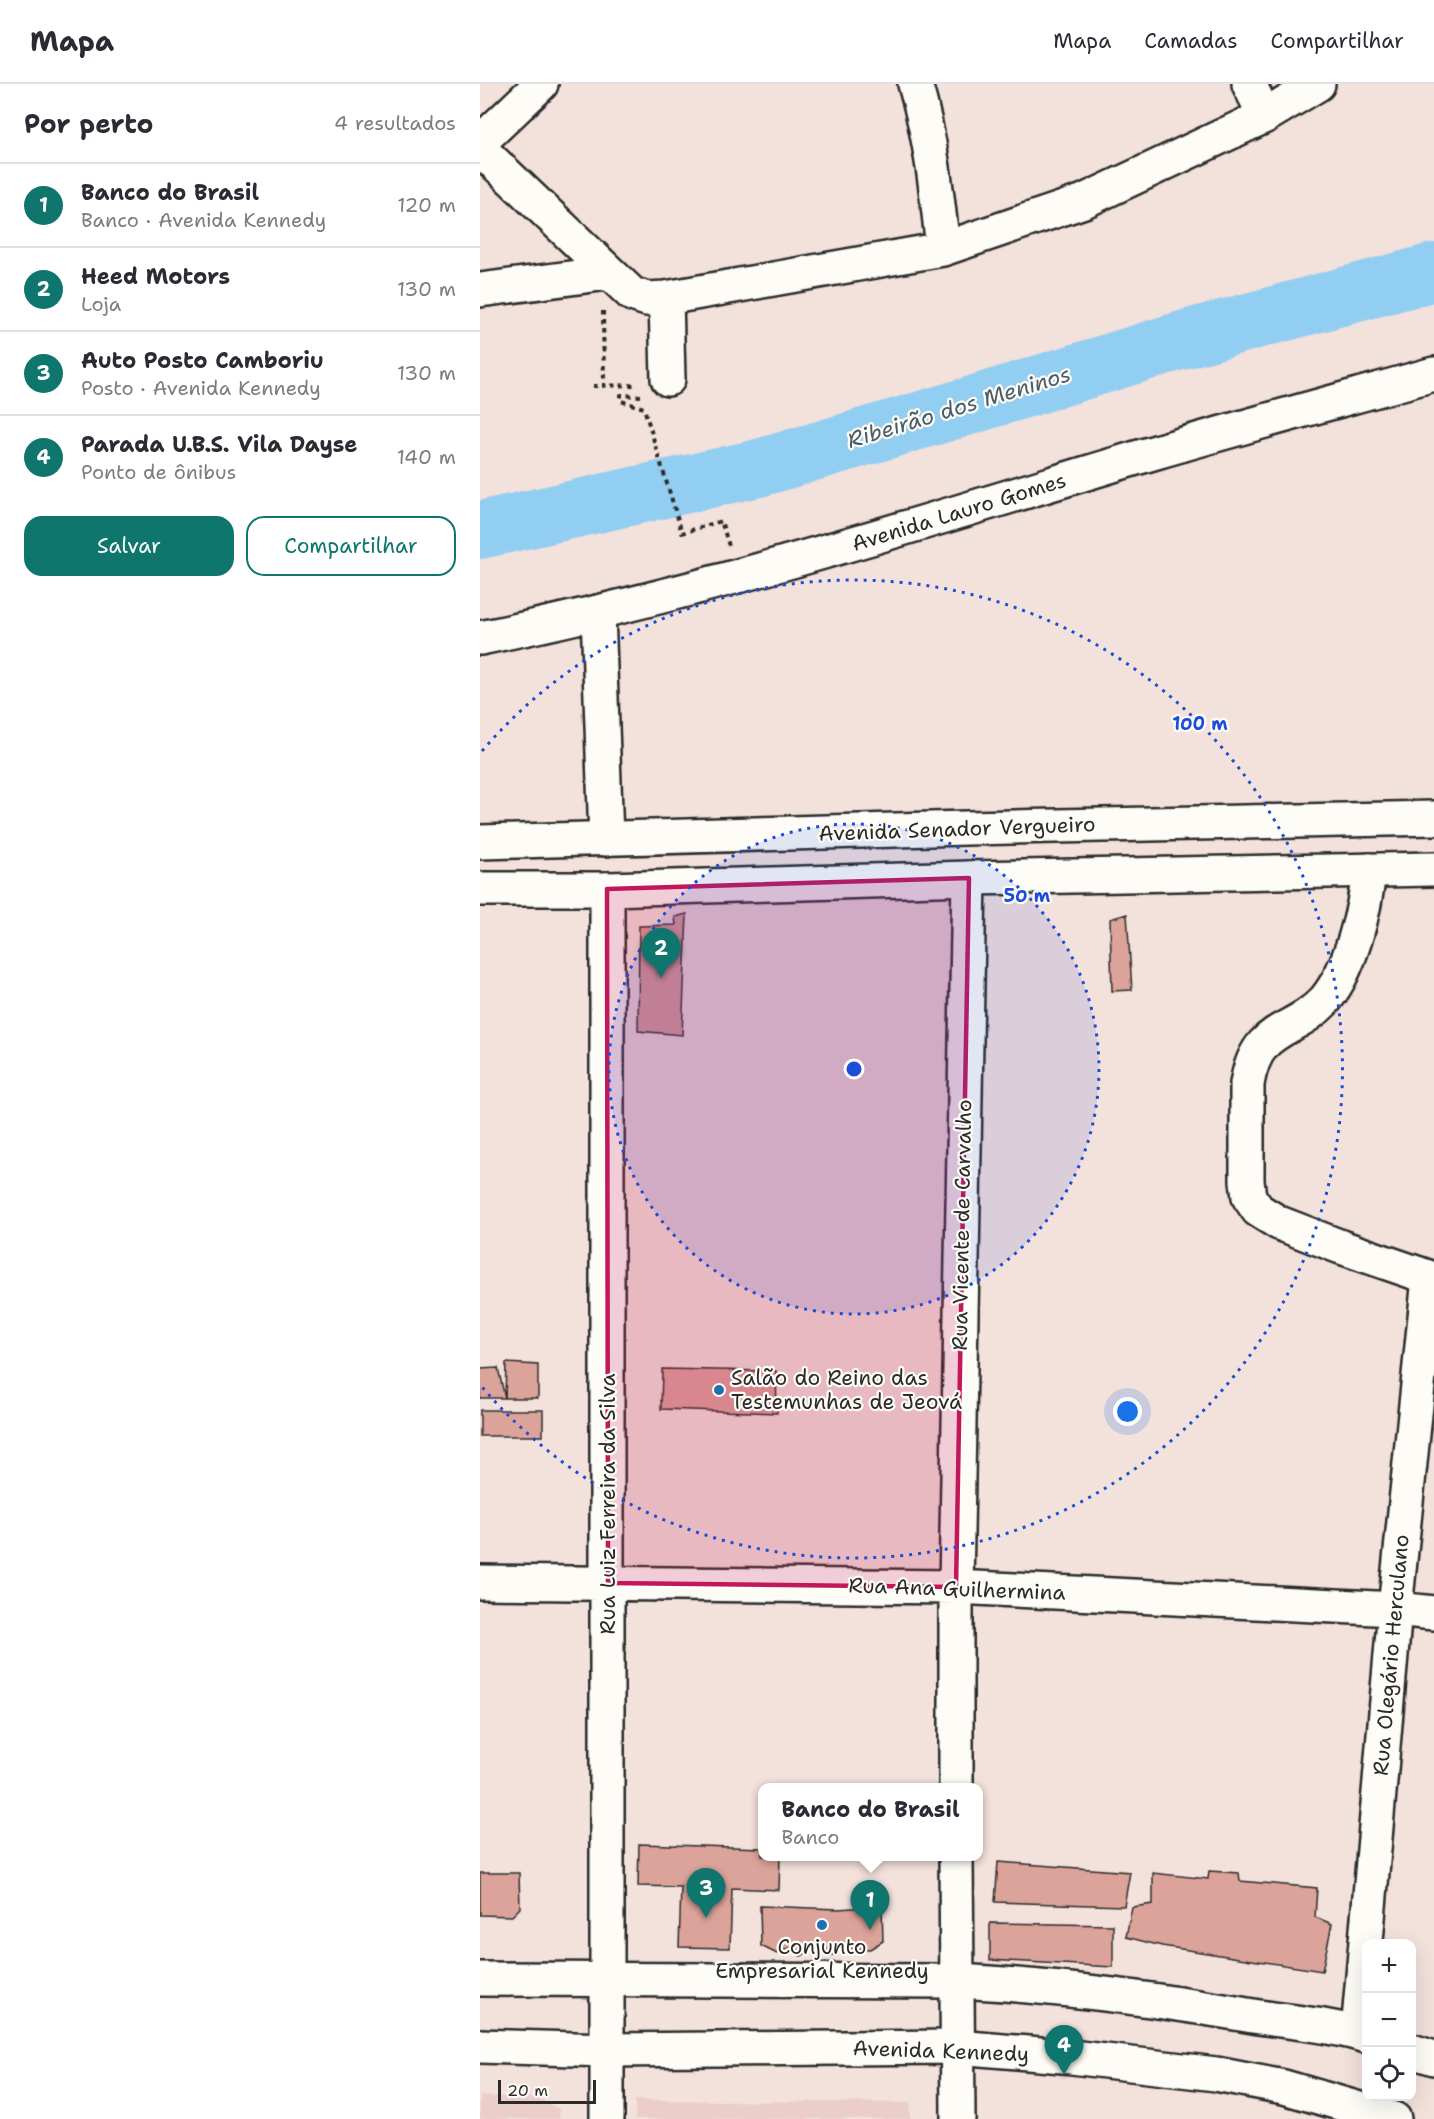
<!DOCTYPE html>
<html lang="pt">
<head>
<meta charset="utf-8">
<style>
  :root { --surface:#fff; --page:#f2f2f3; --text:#2b2b33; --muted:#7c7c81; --line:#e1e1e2; --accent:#0f766e }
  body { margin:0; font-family:"Shantell Sans",sans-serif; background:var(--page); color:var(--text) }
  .controls { position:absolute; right:18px; bottom:18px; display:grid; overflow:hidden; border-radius:12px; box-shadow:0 6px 24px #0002 }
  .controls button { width:54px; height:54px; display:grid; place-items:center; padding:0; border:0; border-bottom:2px solid var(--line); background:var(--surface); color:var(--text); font:30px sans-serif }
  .scale { position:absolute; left:18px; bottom:15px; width:98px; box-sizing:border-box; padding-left:6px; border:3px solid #2b2b2b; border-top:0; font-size:16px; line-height:21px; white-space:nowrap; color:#2b2b2b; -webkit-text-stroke:4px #fdfcf7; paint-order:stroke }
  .you { position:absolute; left:648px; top:1328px; width:21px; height:21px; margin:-15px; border:4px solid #fff; border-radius:50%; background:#1a73e8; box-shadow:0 0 0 9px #1a73e833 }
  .badge { display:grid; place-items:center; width:39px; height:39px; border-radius:50%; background:var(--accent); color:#fff; font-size:20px; font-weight:700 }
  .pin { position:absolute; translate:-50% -50px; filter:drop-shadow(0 2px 3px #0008) }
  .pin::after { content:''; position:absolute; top:32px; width:21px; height:18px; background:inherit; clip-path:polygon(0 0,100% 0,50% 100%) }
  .popup { position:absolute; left:278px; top:1699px; width:225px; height:78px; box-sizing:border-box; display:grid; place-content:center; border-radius:12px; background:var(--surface); filter:drop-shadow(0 2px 4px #0005); font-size:20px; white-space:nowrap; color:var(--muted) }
  .popup b { font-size:22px; color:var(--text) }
  .popup::after { content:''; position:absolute; left:50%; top:100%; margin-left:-12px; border:12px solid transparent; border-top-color:var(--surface) }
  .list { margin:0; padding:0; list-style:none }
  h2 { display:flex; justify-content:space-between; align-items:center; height:78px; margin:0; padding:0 24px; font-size:26px }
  h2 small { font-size:20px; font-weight:400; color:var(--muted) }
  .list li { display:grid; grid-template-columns:39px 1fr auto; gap:18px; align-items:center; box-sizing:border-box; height:84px; padding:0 24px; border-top:2px solid var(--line) }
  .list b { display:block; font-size:22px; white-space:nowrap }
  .list p { margin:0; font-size:20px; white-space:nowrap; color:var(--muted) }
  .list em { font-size:20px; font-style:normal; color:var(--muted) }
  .actions { display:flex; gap:12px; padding:18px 24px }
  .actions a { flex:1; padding:14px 0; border:2px solid var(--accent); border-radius:18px; text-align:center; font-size:21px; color:var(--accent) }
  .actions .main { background:var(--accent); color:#fff }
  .icon { flex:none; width:33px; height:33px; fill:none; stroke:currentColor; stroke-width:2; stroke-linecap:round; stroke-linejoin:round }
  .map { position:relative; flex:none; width:954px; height:2035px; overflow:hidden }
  header { display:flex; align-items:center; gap:36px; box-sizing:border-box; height:84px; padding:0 30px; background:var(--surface); border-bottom:2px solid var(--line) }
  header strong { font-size:28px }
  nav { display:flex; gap:33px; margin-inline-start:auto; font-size:21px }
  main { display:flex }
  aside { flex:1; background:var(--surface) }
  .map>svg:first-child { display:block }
  .built { fill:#eccec8 }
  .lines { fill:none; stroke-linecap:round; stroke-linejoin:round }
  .river { stroke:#92cef2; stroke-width:58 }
  .building { fill:#dca39a; stroke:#2b2b2b; stroke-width:1.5 }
  .minor-casing { stroke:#2b2b2b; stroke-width:38 }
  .major-casing { stroke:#2b2b2b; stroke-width:38 }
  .path { stroke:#2b2b2b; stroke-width:4; stroke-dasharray:4.5 4.5; stroke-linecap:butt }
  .minor { stroke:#fdfcf7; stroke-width:33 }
  .major { stroke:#fdfcf7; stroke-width:33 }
  .marked { fill:#c2185b; fill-opacity:0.2; stroke:#c2185b; stroke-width:4.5; stroke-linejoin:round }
  .ring { fill:none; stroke:#1d4ed8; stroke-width:3; stroke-dasharray:3 6 }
  .poi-dot { fill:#1f6fb2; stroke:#fdfcf7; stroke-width:2 }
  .labels { text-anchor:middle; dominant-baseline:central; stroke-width:4.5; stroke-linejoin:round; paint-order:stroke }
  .street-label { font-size:21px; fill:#2b2b2b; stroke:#fdfcf7 }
  .poi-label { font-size:21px; fill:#2b2b2b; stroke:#fdfcf7; text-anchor:start }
  .water-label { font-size:22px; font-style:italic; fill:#4a5c67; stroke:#fdfcf7 }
  .centre { fill:#1d4ed8; stroke:#fdfcf7; stroke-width:3 }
  .ring-label { font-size:18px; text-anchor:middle; font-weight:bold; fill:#1d4ed8; stroke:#fdfcf7; stroke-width:4.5; stroke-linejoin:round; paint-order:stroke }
</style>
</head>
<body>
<header>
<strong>Mapa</strong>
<nav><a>Mapa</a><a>Camadas</a><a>Compartilhar</a></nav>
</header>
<main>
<aside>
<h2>Por perto<small>4 resultados</small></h2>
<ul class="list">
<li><span class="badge">1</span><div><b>Banco do Brasil</b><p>Banco · Avenida Kennedy</p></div><em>120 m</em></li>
<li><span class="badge">2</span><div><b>Heed Motors</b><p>Loja</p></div><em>130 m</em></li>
<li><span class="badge">3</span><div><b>Auto Posto Camboriu</b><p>Posto · Avenida Kennedy</p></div><em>130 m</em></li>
<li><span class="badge">4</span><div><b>Parada U.B.S. Vila Dayse</b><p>Ponto de ônibus</p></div><em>140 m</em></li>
</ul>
<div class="actions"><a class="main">Salvar</a><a>Compartilhar</a></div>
</aside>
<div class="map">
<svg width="954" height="2035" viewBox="0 0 954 2035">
  <rect width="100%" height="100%" fill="#f3e1db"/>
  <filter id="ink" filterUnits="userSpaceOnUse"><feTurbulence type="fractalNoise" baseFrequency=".0167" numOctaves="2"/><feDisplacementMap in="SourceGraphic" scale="12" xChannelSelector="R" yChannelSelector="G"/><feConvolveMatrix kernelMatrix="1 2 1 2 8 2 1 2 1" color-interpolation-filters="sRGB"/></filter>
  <g filter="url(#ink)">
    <!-- built -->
    <path class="built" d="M 0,2012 L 58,2014 L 79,2025 L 79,2035 L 0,2035 Z
      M 155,2016 L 430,2019 L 430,2035 L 155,2035 Z"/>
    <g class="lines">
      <!-- river -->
      <path class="river" d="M 0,446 L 279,384 L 489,322 L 709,254 L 954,188"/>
    </g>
    <!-- building -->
    <path class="building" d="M 207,830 L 202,951 L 158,947 L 159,842 L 196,841 L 195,833 Z
      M 647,830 L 652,906 L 632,907 L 630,835 Z
      M 26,1279 L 58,1281 L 58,1314 L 25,1314 Z
      M 18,1284 L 25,1314 L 0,1314 L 0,1285 Z
      M 182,1285 L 296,1287 L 297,1329 L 181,1325 Z
      M 0,1326 L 63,1326 L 63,1352 L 0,1352 Z
      M 159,1760 L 282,1764 L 282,1772 L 300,1772 L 299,1806 L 252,1804 L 250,1864 L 199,1863 L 201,1803 L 158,1802 Z
      M 518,1778 L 650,1788 L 644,1822 L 515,1818 Z
      M 729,1787 L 759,1789 L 760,1797 L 837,1804 L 835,1833 L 852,1840 L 842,1887 L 682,1862 L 646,1853 L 652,1823 L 673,1820 L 673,1789 L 728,1795 Z
      M 0,1789 L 39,1789 L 40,1824 L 32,1832 L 0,1831 Z
      M 280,1822 L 358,1825 L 402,1822 L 403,1857 L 390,1865 L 357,1864 L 354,1871 L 348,1871 L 346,1863 L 334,1864 L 321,1872 L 309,1864 L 297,1870 L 281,1862 Z
      M 510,1839 L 633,1841 L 633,1883 L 510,1876 Z"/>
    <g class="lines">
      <defs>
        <path id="minor" d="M 435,0 C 451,54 457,109 463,165
          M 769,0 L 785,32
          M 0,58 L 61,0
          M 0,65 L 152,210 L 167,215 L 186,214 L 188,295
          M 0,206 L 128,189
          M 186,214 L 463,165 L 604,117 L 785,32 L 838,0
          M 118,528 L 126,755
          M 889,786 C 885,826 871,885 845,916 C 813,951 777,939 767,1000 L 767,1097 L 769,1113 L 778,1126 L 799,1139 L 861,1163 L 954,1195
          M 0,1498 L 476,1503 L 915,1525 L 954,1529
          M 476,1704 L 476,1503 L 489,794
          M 476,1772 L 478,2035
          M 878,1949 L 915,1525 L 949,1194
          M 127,2035 L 127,805"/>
        <path id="major" d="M 0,554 C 229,508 453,435 676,368 C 768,341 861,316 954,290
          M 0,758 L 486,744 L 954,734
          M 0,805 L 127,805 L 489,794 L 954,785
          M 0,1895 L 477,1897 C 576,1902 675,1915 773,1932 C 809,1938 853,1941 886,1952
          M 0,1962 L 127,1966 L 477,1963 L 583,1972 L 736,1990 L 804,2003 L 914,2035
          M 932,1967 L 954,1974"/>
      </defs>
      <!-- minor casing -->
      <use href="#minor" class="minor-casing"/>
      <!-- major casing -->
      <use href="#major" class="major-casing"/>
      <!-- path -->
      <path class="path" d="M 123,227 L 124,302
        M 113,302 L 158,301
        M 161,312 L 141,311 L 141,317 L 164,324 L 202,449 L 241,437 L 249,462"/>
      <!-- minor -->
      <use href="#minor" class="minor"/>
      <!-- major -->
      <use href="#major" class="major"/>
    </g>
  </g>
  <!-- marked area -->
  <path class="marked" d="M 489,794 L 476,1503 L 128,1499 L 127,805 Z"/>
  <!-- distance rings -->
  <circle cx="374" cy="985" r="245" fill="#1d4ed8" fill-opacity=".12"/>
  <g class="ring">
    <circle cx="374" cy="985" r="245"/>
    <path d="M2 667A489 489 0 1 1 2 1303"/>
  </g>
  <!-- markers -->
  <g class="poi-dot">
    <circle cx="239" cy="1306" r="6"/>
    <circle cx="342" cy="1841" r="6"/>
  </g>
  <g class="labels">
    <!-- street labels -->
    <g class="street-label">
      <text transform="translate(479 428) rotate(-17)">Avenida Lauro Gomes</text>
      <text transform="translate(477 745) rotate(-2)">Avenida Senador Vergueiro</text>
      <text transform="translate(482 1141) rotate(-89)">Rua Vicente de Carvalho</text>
      <text transform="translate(128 1420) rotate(-90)">Rua Luiz Ferreira da Silva</text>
      <text transform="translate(477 1505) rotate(2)">Rua Ana Guilhermina</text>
      <text transform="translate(911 1571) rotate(-85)">Rua Olegário Herculano</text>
      <text transform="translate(461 1967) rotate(2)">Avenida Kennedy</text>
    </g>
    <!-- poi labels -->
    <g class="poi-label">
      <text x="251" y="1294">Salão do Reino das<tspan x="251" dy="24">Testemunhas de Jeová</tspan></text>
      <text x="342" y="1863" text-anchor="middle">Conjunto<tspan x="342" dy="24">Empresarial Kennedy</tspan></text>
    </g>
    <!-- water labels -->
    <g class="water-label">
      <text transform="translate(479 323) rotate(-17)">Ribeirão dos Meninos</text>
    </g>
  </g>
  <circle cx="374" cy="985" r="9" class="centre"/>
  <g class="ring-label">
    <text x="720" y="646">100 m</text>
    <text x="547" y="818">50 m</text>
  </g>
</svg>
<div class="controls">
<button>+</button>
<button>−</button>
<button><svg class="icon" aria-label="locate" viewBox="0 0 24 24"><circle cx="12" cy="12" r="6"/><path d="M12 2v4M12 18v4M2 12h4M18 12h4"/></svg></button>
</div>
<div class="scale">20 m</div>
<div class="you"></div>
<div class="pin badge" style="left:390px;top:1846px">1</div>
<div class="popup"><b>Banco do Brasil</b>Banco</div>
<div class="pin badge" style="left:181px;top:894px">2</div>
<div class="pin badge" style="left:226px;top:1834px">3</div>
<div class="pin badge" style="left:584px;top:1991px">4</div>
</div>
</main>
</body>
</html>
